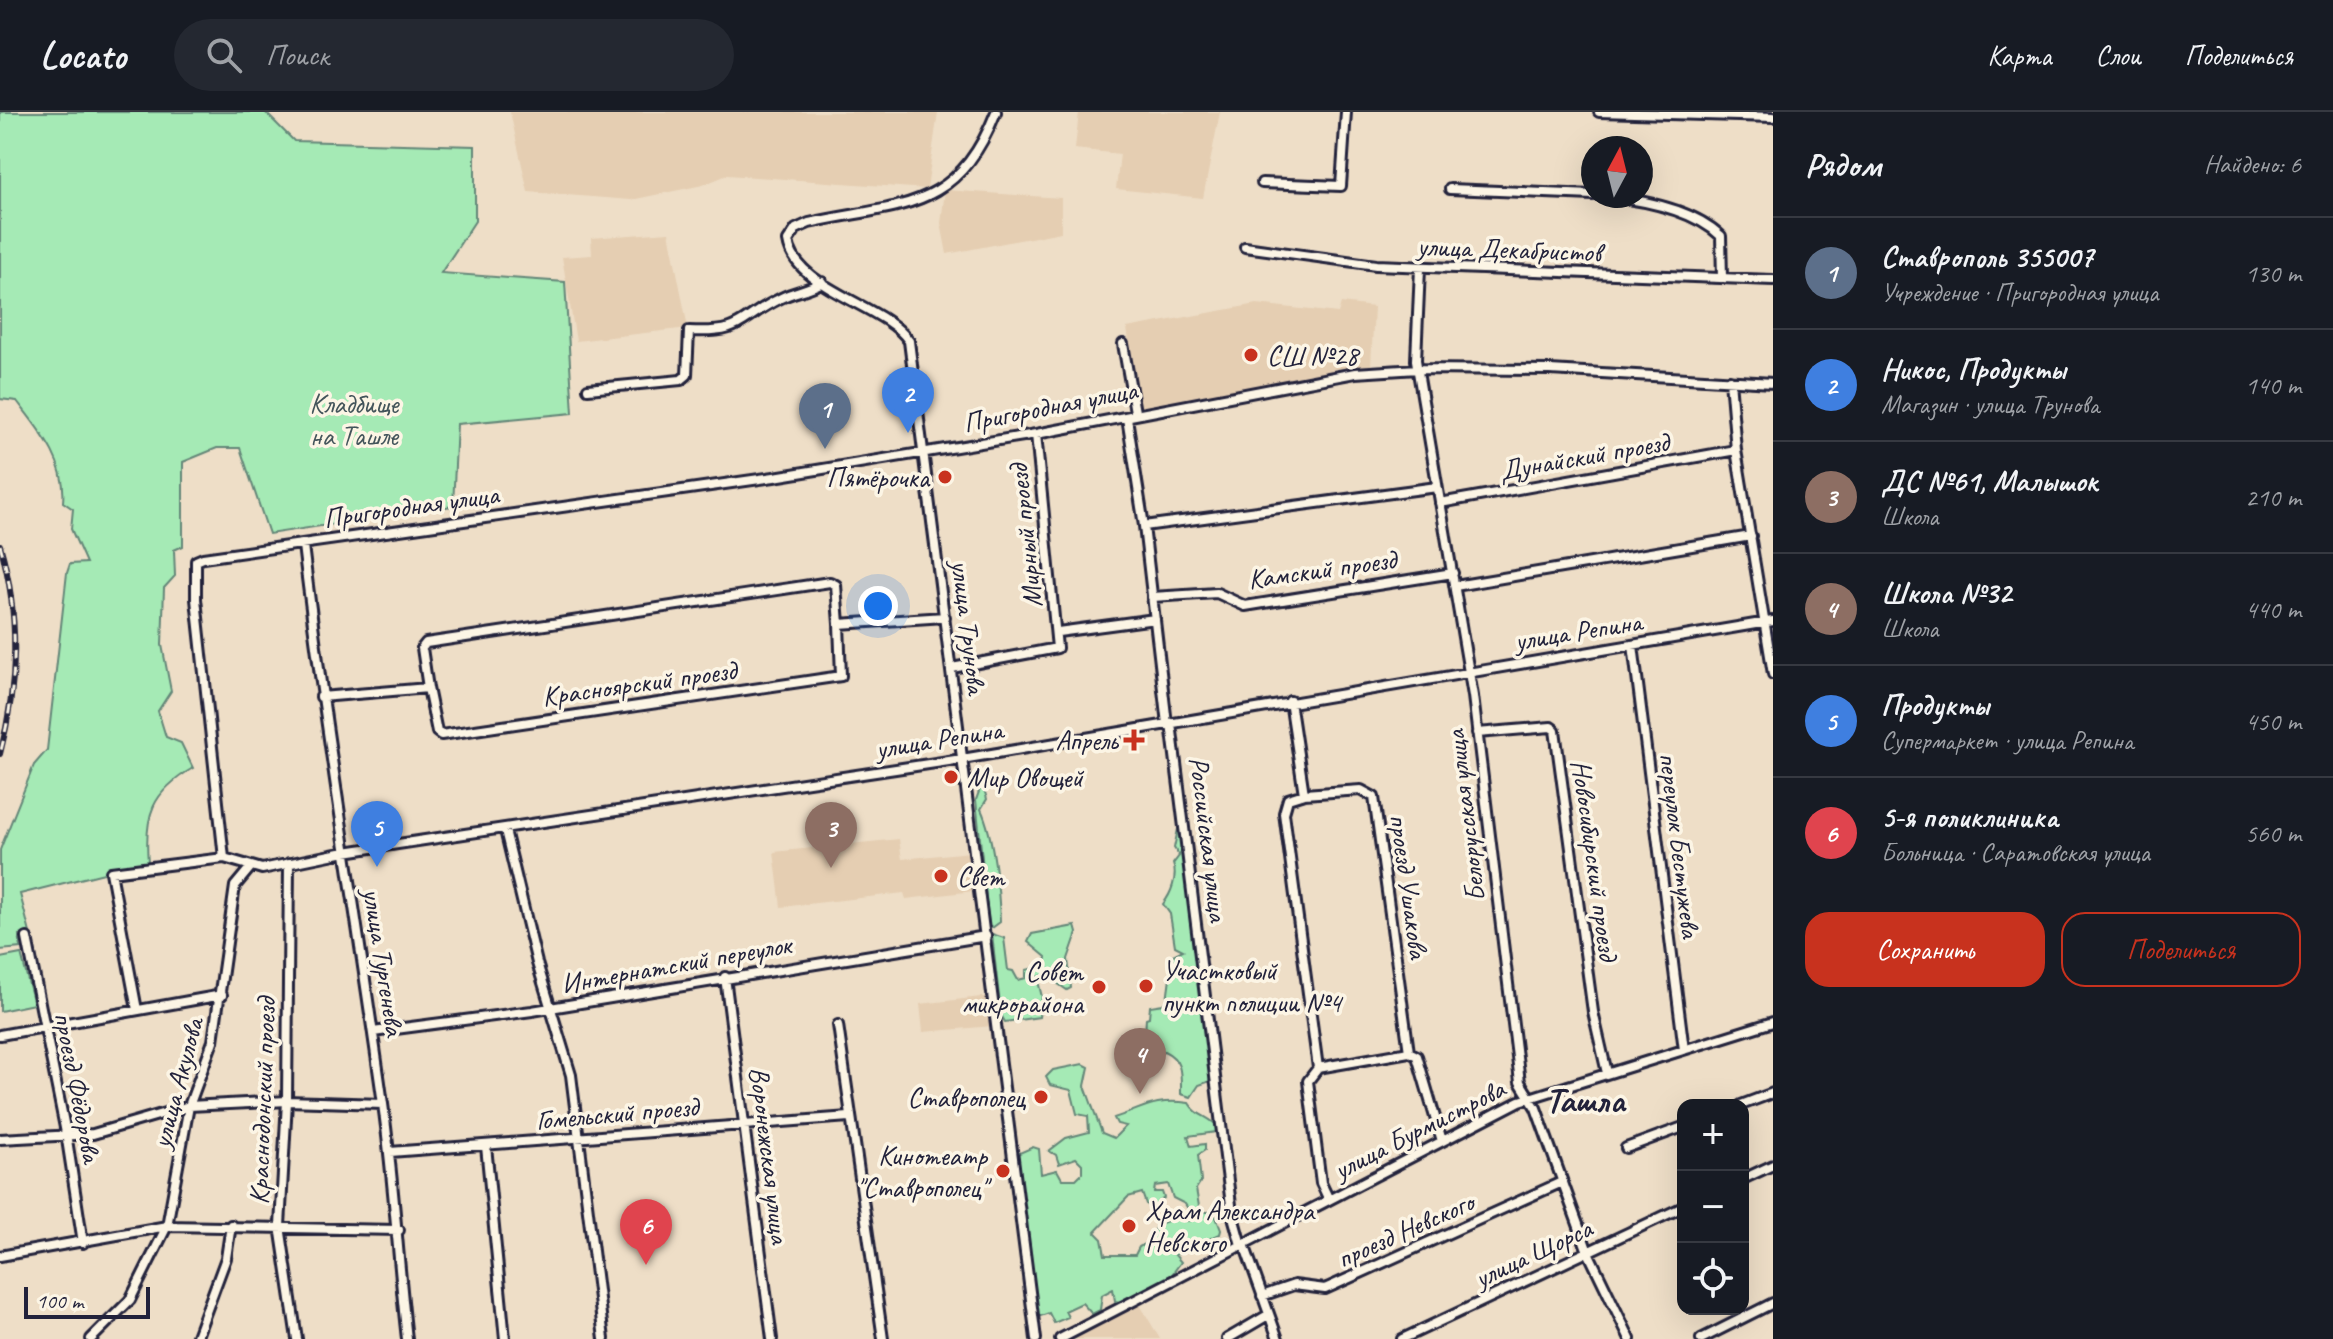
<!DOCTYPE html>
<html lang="ru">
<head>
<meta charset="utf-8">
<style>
  :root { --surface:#171b24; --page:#242831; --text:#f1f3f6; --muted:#9ea1a6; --line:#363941; --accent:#c8321e }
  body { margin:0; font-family:Caveat,sans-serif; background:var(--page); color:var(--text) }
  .controls { position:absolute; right:24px; bottom:24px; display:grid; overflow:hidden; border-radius:16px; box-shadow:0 8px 32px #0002 }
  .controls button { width:72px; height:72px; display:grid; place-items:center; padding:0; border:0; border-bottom:2px solid var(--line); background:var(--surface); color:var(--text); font:40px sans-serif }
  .compass { position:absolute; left:1581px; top:24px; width:72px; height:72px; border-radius:50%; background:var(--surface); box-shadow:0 8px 32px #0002; rotate:7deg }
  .scale { position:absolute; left:24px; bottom:20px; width:126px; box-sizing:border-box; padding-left:8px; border:4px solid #22223b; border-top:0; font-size:22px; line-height:28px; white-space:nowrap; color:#22223b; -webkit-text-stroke:6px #fcf5e5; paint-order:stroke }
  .you { position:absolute; left:878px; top:494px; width:28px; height:28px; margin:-20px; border:6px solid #fff; border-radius:50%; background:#1a73e8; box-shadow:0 0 0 12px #1a73e833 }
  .badge { display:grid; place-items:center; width:52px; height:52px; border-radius:50%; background:var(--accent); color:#fff; font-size:26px; font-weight:700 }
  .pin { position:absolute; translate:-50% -66px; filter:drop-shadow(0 2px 4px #0008) }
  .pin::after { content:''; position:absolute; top:42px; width:28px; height:24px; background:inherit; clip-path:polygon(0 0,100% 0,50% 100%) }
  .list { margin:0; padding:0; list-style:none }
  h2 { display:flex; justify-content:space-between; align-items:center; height:104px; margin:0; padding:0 32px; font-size:34px }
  h2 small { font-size:26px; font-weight:400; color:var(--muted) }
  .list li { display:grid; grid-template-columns:52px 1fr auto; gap:24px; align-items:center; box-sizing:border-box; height:112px; padding:0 32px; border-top:2px solid var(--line) }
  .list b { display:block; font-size:30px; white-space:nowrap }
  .list p { margin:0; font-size:26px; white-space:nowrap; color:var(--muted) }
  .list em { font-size:26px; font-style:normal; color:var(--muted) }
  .actions { display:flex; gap:16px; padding:24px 32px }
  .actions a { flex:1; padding:18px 0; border:2px solid var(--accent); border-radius:24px; text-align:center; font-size:28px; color:var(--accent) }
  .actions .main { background:var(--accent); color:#fff }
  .icon { flex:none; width:44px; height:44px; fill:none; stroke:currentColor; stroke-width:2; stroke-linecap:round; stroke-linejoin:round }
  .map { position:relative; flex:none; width:1773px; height:1227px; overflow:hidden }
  header { display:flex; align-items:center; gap:48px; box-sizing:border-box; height:112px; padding:0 40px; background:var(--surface); border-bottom:2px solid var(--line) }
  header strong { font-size:38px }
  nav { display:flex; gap:44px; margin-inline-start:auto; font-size:28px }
  .search { width:560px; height:72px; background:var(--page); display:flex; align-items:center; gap:20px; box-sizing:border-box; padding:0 28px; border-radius:44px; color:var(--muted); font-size:30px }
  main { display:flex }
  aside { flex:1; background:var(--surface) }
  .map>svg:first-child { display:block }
  .built { fill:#e5ceb2 }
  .green { fill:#a5eab5; stroke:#648678; stroke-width:2; fill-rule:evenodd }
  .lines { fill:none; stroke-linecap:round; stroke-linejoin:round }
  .minor-casing { stroke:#22223b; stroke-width:14 }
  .minor { stroke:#fcf5e5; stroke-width:8 }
  .rail-casing { stroke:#22223b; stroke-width:6 }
  .rail { stroke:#fcf5e5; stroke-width:3; stroke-dasharray:9; stroke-linecap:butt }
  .poi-dot { fill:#c8321e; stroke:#fcf5e5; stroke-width:3 }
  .labels { text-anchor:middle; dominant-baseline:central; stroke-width:7; stroke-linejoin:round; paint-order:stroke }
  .street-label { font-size:28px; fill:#22223b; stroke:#fcf5e5 }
  .poi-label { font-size:28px; fill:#22223b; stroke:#fcf5e5; text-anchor:start }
  .park-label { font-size:28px; fill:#43545a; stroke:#fcf5e5 }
  .district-label { font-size:36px; font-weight:bold; fill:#22223b; stroke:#fcf5e5 }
</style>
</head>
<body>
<header>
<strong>Locato</strong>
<div class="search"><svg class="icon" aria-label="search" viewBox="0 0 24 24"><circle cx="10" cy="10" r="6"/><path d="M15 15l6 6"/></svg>Поиск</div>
<nav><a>Карта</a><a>Слои</a><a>Поделиться</a></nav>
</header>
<main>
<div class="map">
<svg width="1773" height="1227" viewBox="0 0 1773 1227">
  <rect width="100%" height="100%" fill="#eedec7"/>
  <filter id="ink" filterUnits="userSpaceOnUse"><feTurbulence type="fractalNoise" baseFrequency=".0125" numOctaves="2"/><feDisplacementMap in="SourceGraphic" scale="16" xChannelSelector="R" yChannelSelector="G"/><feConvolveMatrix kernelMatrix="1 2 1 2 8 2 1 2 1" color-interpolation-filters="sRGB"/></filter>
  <g filter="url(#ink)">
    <!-- built -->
    <path class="built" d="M 510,0 L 938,0 L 927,77 L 727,63 L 703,73 L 631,88 L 528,80 Z
      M 1079,0 L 1220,0 L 1203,86 L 1116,77 L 1120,42 L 1075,37 Z
      M 945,78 L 1061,86 L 1061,120 L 947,142 L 941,111 Z
      M 669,120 L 688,216 L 576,229 L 562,145 L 592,143 L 591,126 Z
      M 1341,191 L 1374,195 L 1371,255 L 1139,296 L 1127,216 L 1257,192 L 1338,201 Z
      M 899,727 L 902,747 L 970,740 L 974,779 L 906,787 L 904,781 L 781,795 L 774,740 Z
      M 990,884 L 993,914 L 923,920 L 920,892 Z
      M 1139,1191 L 1160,1227 L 1070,1227 Z"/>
    <!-- green -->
    <path class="green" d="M 0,0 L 265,0 L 294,29 L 475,34 L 475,109 L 441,161 L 565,170 L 573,301 L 457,312 L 453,394 L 269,422 L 240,336 L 217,336 L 183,350 L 183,434 L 174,438 L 175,464 L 164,476 L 162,533 L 171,579 L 158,599 L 166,625 L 181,631 L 193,656 C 152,680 144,703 148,750 L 20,782 L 30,821 L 19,823 L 21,836 L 0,838 L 0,738 L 34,653 L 47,638 L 67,461 L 70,452 L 86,451 L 71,417 L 73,397 L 63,390 C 67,350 40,319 17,289 L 0,287 Z
      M 980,677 L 984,677 L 987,687 L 981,697 C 994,726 999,778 1000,810 L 992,816 L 989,814 L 976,688 Z
      M 1178,717 L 1183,719 L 1213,968 L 1199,973 L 1191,985 L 1181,982 C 1181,962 1183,948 1164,939 L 1154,945 L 1144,940 L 1146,906 L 1149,905 L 1150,894 L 1163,892 L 1167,888 L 1173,843 L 1183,838 L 1175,834 L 1170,802 L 1163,792 C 1171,782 1178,765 1173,752 L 1179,744 L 1174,736 Z
      M 1075,814 L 1077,821 L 1068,847 L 1071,876 L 1067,878 L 1045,863 L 1037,865 L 1042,885 L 1039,905 L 1005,910 L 1001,903 L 992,822 L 1004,826 L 1008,858 L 1013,859 L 1018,868 L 1026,866 L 1026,858 L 1045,854 L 1046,845 L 1028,830 L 1032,822 Z
      M 21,842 L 34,892 L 0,899 L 0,846 Z
      M 1083,952 L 1089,955 L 1085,974 L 1102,1021 L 1114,1026 L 1126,1014 L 1117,1012 L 1114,1006 C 1144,996 1155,986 1189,991 C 1197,1005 1210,1004 1219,1016 L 1216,1020 L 1188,1024 L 1191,1034 L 1205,1032 L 1205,1038 L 1198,1043 L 1201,1069 L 1196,1077 L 1200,1100 L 1214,1100 L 1221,1118 L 1220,1122 L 1175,1143 L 1181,1150 L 1170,1165 L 1120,1190 L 1115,1189 L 1113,1177 L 1102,1183 L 1100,1198 L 1092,1202 L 1082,1191 L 1065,1199 L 1068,1205 L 1054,1211 L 1049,1201 L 1038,1205 L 1017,1042 L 1033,1035 L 1039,1037 L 1041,1062 L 1057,1058 L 1062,1067 L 1076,1067 L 1082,1061 L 1082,1052 L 1076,1046 L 1059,1052 L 1056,1043 L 1049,1039 L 1066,1026 L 1089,1020 L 1088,1004 L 1077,1002 L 1071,978 L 1050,973 L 1046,965 L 1053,958 ZM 1168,1072 L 1173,1086 L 1185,1092 L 1192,1103 L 1190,1109 L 1173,1107 L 1156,1113 L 1150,1129 L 1139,1135 L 1135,1143 L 1105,1143 L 1102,1127 L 1095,1120 L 1128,1085 L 1142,1081 L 1146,1092 L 1153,1095 L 1164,1086 L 1162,1080 L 1154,1080 L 1155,1074 Z"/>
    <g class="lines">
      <defs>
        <path id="minor" d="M 996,0 C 956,102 898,91 809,111 L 796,117 L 788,129 C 795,177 885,193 909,229 L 1036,1227
          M 1599,0 L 1773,5
          M 1262,71 L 1341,74 L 1346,0
          M 1450,77 L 1593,83
          M 1605,84 C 1643,88 1693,97 1721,124 L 1722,166
          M 1245,135 L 1376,153 L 1773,168
          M 1420,156 L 1416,248 L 1473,584 L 1520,970 L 1536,996 L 1588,1140 L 1630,1227
          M 1123,232 L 1135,300
          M 1730,268 L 1736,338 L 1773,562
          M 588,277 L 681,268 L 687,263 L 689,219 C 745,222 737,207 781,186 C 795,179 809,178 822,170
          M 1127,306 L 1144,414 L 1167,612
          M 1440,391 L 1736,338
          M 1144,414 L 1437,375
          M 303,433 C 325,620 357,805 383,992 C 394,1070 398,1149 407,1227
          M 1455,474 L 1751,424
          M 1152,485 L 1217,481 L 1245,494 L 1453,461
          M 1058,520 L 1155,507
          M 1633,533 L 1684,938
          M 952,556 L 1057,536 L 1036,322
          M 428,576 L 422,536 L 426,531 L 830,470 L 836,473 L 839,512
          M 321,585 L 428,576 L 437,620 L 441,623 L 841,564 L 839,512 L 945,505
          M 1290,589 L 1304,682 L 1288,687 L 1284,701 L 1318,956 L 1308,969 L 1321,1071 L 1329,1088
          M 1171,611 L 1232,1101 L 1241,1133
          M 1477,621 L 1551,615 L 1555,618 L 1593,900 L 1607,961
          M 1304,682 L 1361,678 L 1374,685 L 1409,940 L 1417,944 L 1442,1029
          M 505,718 L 537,851 L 571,963 L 604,1227
          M 224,746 L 196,487 L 196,449 L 203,446 L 774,365 L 1036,322 L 1355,261 L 1418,257 L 1550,258 L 1773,271
          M 289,751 L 287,989 L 280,1114 L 297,1227
          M 27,826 L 66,1021 L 83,1131
          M 725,865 L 772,1227
          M 137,898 L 111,760 L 224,746 L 262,757 L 345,740 L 962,647 L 1773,509
          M 838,913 L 883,1227
          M 373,920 L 532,899 L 986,824
          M 0,923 L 222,883
          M 1318,956 L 1409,940
          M 1741,993 L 1773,981
          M 0,1027 L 93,1022 L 189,994 L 287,989 L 383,992
          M 486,1034 L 505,1227
          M 1626,1036 L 1683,1015
          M 390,1040 L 849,1005
          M 1743,1067 L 1773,1053
          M 1244,1132 L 1278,1227
          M 0,1144 L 167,1114 L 399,1118
          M 1262,1184 L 1294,1173 L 1325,1177 L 1562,1070
          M 91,1227 L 130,1188 L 167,1114 L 189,994 L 213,929 L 235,774 L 250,756
          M 196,1227 L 226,1146 L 231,1113
          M 1060,1227 L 1520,989 L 1773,910
          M 1227,1227 L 1268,1203
          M 1402,1227 L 1683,1095
          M 1701,1227 L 1773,1191"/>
      </defs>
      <!-- minor casing -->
      <use href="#minor" class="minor-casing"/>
      <!-- minor -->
      <use href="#minor" class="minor"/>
      <defs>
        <path id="rail" d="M 0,433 C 20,501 18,574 0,642"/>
      </defs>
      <!-- rail casing -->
      <use href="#rail" class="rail-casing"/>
      <!-- rail -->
      <use href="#rail" class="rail"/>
    </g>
  </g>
  <!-- markers -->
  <g class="poi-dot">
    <circle cx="1251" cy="243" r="8"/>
    <circle cx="945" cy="365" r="8"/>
    <path d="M1130 616h8v8h8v8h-8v8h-8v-8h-8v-8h8z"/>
    <circle cx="951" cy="665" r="8"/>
    <circle cx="941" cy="764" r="8"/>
    <circle cx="1146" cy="874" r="8"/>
    <circle cx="1099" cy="875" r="8"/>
    <circle cx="1041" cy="985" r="8"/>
    <circle cx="1003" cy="1059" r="8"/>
    <circle cx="1129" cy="1114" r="8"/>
  </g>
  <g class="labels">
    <!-- street labels -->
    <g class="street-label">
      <text transform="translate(1509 137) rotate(2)">улица Декабристов</text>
      <text transform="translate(1050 294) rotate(-11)">Пригородная улица</text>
      <text transform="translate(1584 344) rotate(-10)">Дунайский проезд</text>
      <text transform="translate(411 394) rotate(-8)">Пригородная улица</text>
      <text transform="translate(1025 424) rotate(-96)">Мирный проезд</text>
      <text transform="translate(1322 457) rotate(-8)">Камский проезд</text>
      <text transform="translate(969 515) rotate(83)">улица Трунова</text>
      <text transform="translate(1578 519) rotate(-9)">улица Репина</text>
      <text transform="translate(639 571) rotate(-8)">Красноярский проезд</text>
      <text transform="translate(939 627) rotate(-9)">улица Репина</text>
      <text transform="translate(1465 704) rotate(-97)">Белорусская улица</text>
      <text transform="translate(1209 727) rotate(83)">Российская улица</text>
      <text transform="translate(1680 733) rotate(83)">переулок Бестужева</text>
      <text transform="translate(1595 748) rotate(82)">Новосибирский проезд</text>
      <text transform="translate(1409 774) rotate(82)">проезд Ушакова</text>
      <text transform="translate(384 850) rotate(81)">улица Тургенева</text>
      <text transform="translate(676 852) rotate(-10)">Интернатский переулок</text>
      <text transform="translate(177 971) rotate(-75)">улица Акулова</text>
      <text transform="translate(78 975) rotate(79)">проезд Фёдорова</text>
      <text transform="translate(262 989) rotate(-88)">Краснодонский проезд</text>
      <text transform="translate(617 1001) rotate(-5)">Гомельский проезд</text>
      <text transform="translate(1419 1017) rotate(-27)">улица Бурмистрова</text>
      <text transform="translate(770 1043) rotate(83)">Воронежская улица</text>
      <text transform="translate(1405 1118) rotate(-24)">проезд Невского</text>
      <text transform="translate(1533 1141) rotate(-25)">улица Щорса</text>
    </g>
    <!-- poi labels -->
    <g class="poi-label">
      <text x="1267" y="243">СШ №28</text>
      <text x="929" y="365" text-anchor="end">Пятёрочка</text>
      <text x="1118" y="628" text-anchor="end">Апрель</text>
      <text x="967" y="665">Мир Овощей</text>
      <text x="957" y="764">Свет</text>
      <text x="1162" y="858">Участковый<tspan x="1162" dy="32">пункт полиции №4</tspan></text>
      <text x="1083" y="859" text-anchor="end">Совет<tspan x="1083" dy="32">микрорайона</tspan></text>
      <text x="1025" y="985" text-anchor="end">Ставрополец</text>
      <text x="987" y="1043" text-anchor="end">Кинотеатр<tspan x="987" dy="32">"Ставрополец"</tspan></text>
      <text x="1145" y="1098">Храм Александра<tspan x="1145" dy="32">Невского</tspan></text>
    </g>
    <!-- park labels -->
    <g class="park-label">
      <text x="354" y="291">Кладбище<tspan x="354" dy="32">на Ташле</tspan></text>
    </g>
    <!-- district labels -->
    <g class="district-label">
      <text x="1585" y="988">Ташла</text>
    </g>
  </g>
</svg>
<div class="controls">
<button>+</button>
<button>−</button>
<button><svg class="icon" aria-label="locate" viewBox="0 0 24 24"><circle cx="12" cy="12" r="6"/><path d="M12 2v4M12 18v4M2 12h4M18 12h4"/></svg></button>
</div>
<svg class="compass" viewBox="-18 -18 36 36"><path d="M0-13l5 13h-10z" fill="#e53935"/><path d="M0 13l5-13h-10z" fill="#9ea1a6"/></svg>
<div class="scale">100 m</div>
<div class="you"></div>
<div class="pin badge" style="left:825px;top:337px;background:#5c6f8a">1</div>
<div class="pin badge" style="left:908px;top:321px;background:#3f7fe0">2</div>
<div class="pin badge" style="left:831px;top:756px;background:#8d6e63">3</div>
<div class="pin badge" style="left:1140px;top:982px;background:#8d6e63">4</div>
<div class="pin badge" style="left:377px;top:755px;background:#3f7fe0">5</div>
<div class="pin badge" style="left:646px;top:1153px;background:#e0444e">6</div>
</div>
<aside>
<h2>Рядом<small>Найдено: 6</small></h2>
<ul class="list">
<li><span class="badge" style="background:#5c6f8a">1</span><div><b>Ставрополь 355007</b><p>Учреждение · Пригородная улица</p></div><em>130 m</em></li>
<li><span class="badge" style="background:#3f7fe0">2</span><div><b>Никос, Продукты</b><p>Магазин · улица Трунова</p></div><em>140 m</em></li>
<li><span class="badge" style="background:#8d6e63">3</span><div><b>ДС №61, Малышок</b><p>Школа</p></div><em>210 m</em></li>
<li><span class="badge" style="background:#8d6e63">4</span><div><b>Школа №32</b><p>Школа</p></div><em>440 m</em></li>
<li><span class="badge" style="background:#3f7fe0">5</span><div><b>Продукты</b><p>Супермаркет · улица Репина</p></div><em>450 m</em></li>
<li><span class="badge" style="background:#e0444e">6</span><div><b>5-я поликлиника</b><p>Больница · Саратовская улица</p></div><em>560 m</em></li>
</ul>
<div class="actions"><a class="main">Сохранить</a><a>Поделиться</a></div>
</aside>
</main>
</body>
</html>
